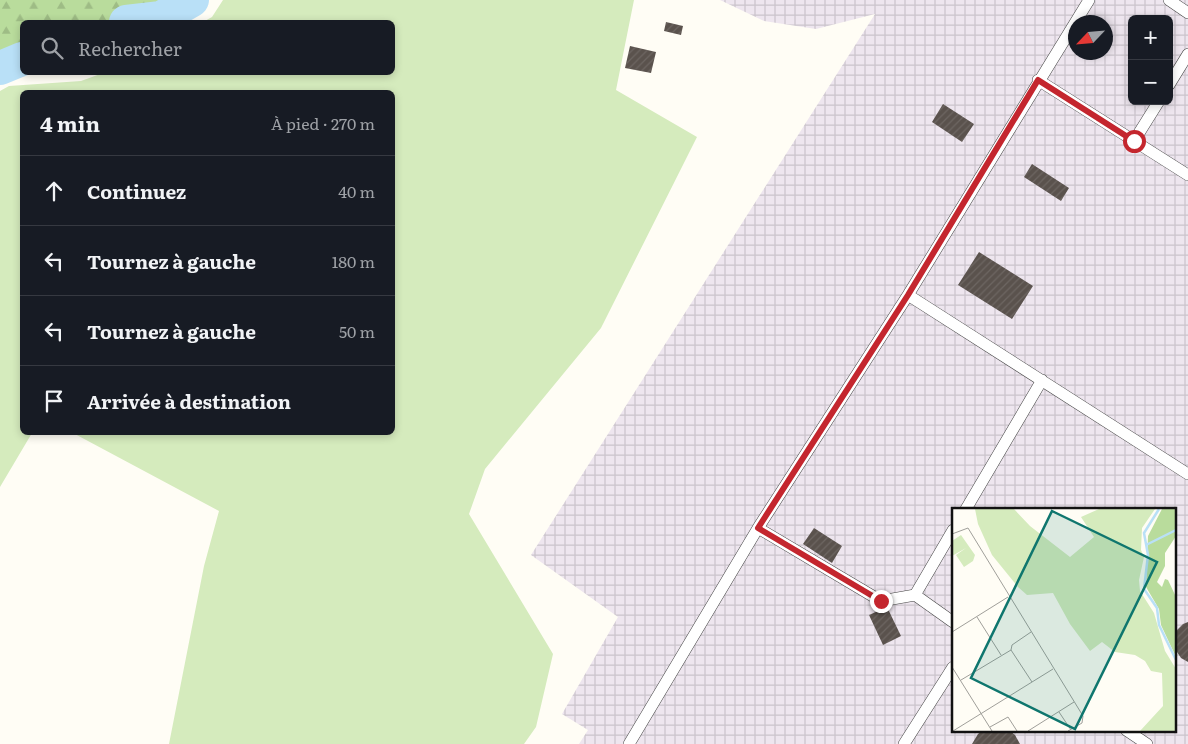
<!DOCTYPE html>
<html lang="fr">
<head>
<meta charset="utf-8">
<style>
  :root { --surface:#171b24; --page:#20242c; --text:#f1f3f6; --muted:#9ea1a6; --line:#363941 }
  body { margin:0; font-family:Literata,serif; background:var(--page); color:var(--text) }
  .controls { position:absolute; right:15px; top:15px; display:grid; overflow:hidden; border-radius:8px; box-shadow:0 2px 8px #0003 }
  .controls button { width:45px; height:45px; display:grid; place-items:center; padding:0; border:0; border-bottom:1px solid var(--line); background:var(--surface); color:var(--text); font:25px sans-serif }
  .compass { position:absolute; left:1068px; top:15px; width:45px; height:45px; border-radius:50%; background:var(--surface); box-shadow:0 2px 8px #0003; rotate:244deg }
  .stop { position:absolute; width:15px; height:15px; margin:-11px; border:4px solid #c4262e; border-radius:50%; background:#fff }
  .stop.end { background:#c4262e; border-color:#fff; box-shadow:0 1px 5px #0008 }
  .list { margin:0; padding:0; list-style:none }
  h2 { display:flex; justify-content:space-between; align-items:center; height:65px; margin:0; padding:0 20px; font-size:21px }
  h2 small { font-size:16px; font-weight:400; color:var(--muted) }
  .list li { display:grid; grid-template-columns:32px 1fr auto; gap:15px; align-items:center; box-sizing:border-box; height:70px; padding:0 20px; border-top:1px solid var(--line) }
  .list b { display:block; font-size:19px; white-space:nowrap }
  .list em { font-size:16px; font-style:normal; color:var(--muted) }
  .icon { flex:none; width:28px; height:28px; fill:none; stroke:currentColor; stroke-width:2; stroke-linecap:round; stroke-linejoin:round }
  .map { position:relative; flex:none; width:1188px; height:744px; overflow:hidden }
  .search { position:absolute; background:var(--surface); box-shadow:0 2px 8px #0003; left:20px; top:20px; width:375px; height:55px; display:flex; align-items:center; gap:12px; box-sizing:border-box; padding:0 18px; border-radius:8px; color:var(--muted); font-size:19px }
  .panel { position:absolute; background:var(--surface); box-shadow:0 2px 8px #0003; left:20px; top:90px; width:375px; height:345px; border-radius:8px }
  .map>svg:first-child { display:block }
  .industrial { fill:url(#industrial-grid); fill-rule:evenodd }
  .green { fill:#d5ebbd }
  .forest { fill:url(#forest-firs) }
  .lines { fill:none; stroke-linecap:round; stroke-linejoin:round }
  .river { stroke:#b9e0f7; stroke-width:34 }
  .building { fill:url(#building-hatch) }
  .service-casing { stroke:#444; stroke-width:12 }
  .service { stroke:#fff; stroke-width:11 }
  .route { stroke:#c4262e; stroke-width:6 }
  .inset-river { fill:none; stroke:#b9e0f7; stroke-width:2.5 }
  .inset-road { fill:none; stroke:#a09f9a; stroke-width:1 }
  .view { fill:#0f766e; fill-opacity:0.15; stroke:#0f766e; stroke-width:2.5 }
  .inset-edge { fill:none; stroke:#111; stroke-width:2.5 }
</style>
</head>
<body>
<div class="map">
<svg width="1188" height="744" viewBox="0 0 1188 744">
  <defs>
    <pattern id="industrial-grid" width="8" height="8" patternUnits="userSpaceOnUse" patternTransform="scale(1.25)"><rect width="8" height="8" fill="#eee6ef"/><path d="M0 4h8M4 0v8" fill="none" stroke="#cbc4cc"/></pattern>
    <pattern id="forest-firs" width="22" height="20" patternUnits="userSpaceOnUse" patternTransform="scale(1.25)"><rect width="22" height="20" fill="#b9dc9c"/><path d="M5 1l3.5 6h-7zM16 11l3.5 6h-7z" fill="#9ebc85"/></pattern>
    <pattern id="building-hatch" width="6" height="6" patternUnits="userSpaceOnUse" patternTransform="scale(1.25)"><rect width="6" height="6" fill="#5a524d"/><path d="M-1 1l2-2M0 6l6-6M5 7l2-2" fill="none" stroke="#6d6662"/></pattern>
  </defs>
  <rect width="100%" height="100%" fill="#fffdf5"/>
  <!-- industrial -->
  <path class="industrial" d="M 720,0 L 1188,0 L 1188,744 L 579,744 L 588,730 L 562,714 L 618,617 L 531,555 L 875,14 L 816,29 L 764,21 ZM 1132,19 L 1169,19 L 1169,101 L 1132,101 ZM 1076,22 L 1106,22 L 1106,52 L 1076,52 ZM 953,509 L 1174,509 L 1174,730 L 953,730 Z"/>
  <!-- green -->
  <path class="green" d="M 223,0 L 634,0 L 616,90 L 697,137 L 601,328 L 485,469 L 469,514 L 553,654 L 536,727 L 524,744 L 169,744 L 204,566 L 219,511 L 73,433 L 392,432 L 392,92 L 22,92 L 22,432 L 32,433 L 0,487 L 0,91 L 9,86 L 81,81 L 103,73 L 392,72 L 392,22 L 203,22 L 212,17 Z"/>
  <!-- forest -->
  <path class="forest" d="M 0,0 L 163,0 L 145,10 L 107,22 L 22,22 L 22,50 L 0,57 Z"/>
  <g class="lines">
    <!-- river -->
    <path class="river" d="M 126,22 L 161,18 L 192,0
      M 0,68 L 22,59"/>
  </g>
  <!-- building -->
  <path class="building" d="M 666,22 L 683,26 L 681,35 L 664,31 Z
    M 630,46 L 656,52 L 651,73 L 625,68 Z
    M 943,104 L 974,124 L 962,142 L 932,122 Z
    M 1032,164 L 1069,188 L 1061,201 L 1024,177 Z
    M 979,252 L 1033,286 L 1012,319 L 958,285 Z
    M 814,528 L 842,546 L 832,563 L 803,544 Z
    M 887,607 L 901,636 L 883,645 L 869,615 Z
    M 1188,622 L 1188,662 L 1181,658 L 1175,649 L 1174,645 L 1176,631 L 1183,624 Z
    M 983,730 L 1009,730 L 1015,735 L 1020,744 L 972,744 L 978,734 Z"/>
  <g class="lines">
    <defs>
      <path id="service" d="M 1169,0 L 1188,13
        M 1038,80 L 1188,175
        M 1169,85 L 1188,54
        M 1134,141 L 1159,101
        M 908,295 L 1188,474
        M 966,509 L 1042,380
        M 758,528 L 881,601 L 915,595 L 953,622
        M 915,595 L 953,530
        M 1126,730 L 1147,744
        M 629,744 L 758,528 L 908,295 L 1089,0
        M 904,744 L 953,667"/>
    </defs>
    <!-- service casing -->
    <use href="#service" class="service-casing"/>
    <!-- service -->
    <use href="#service" class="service"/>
  </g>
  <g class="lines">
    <!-- route -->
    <path class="route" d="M 881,601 L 758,528 L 908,295 L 1038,80 L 1134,141"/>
  </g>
  <!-- overview -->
  <g transform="translate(952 508)">
    <rect width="224" height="224" fill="#fffdf5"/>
    <path d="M 23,1 L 62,1 L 78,18 L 118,49 L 142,29 L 129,9 L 147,1 L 203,1 L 190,20 L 189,42 L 192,49 L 187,72 L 188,83 L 202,105 L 213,143 L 224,161 L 224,223 L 188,223 L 211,198 L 210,165 L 199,163 L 193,153 L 183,147 L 163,144 L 150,134 L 138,143 L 118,116 L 101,85 L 75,87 L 66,79 L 40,47 L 26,16 ZM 9,27 L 23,47 L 21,53 L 12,59 L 4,47 L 14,40 L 0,48 L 0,33 Z" fill="#d5ebbd"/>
    <path d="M 210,1 L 224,1 L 224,28 L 213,45 L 213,58 L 205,74 L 210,79 L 213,71 L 216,72 L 224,89 L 224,149 L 209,117 L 207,101 L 194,79 L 196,28 Z" fill="#b9dc9c"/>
    <path class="inset-river" d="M 207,1 L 192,25 L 196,47 L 192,81 L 205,100 L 207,117 L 224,152M 194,37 L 224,22"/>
    <path class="inset-road" d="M 0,26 L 16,20 L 131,208 L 130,215 L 116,223M 25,109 L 49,147M 0,124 L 56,89M 59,142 L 80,174M 0,159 L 40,223M 9,172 L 59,142 L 60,137 L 79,124M 107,204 L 119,222M 38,219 L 56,209 L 65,223M 1,223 L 101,161M 76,223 L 122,194"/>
    <path class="view" d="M 100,3 L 205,54 L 123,221 L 19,170 Z"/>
    <rect width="224" height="224" class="inset-edge"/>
  </g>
</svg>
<div class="controls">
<button>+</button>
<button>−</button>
</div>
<svg class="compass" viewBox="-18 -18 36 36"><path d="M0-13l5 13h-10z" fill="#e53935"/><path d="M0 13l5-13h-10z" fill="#9ea1a6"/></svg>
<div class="stop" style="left:1134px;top:141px"></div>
<div class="stop end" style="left:881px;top:601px"></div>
<div class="search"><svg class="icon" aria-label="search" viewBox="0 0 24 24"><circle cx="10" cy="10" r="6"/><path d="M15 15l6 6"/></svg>Rechercher</div>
<section class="panel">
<h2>4 min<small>À pied · 270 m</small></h2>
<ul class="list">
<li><svg class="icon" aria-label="ahead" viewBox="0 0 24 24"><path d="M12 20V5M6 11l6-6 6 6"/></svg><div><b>Continuez</b></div><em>40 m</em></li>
<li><svg class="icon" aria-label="left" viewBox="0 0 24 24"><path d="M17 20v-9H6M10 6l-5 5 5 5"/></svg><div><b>Tournez à gauche</b></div><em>180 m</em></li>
<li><svg class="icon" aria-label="left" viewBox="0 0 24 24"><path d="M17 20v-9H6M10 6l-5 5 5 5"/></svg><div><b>Tournez à gauche</b></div><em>50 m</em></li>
<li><svg class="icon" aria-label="arrive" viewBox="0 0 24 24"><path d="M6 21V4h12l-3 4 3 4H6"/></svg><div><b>Arrivée à destination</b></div></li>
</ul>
</section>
</div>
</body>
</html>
